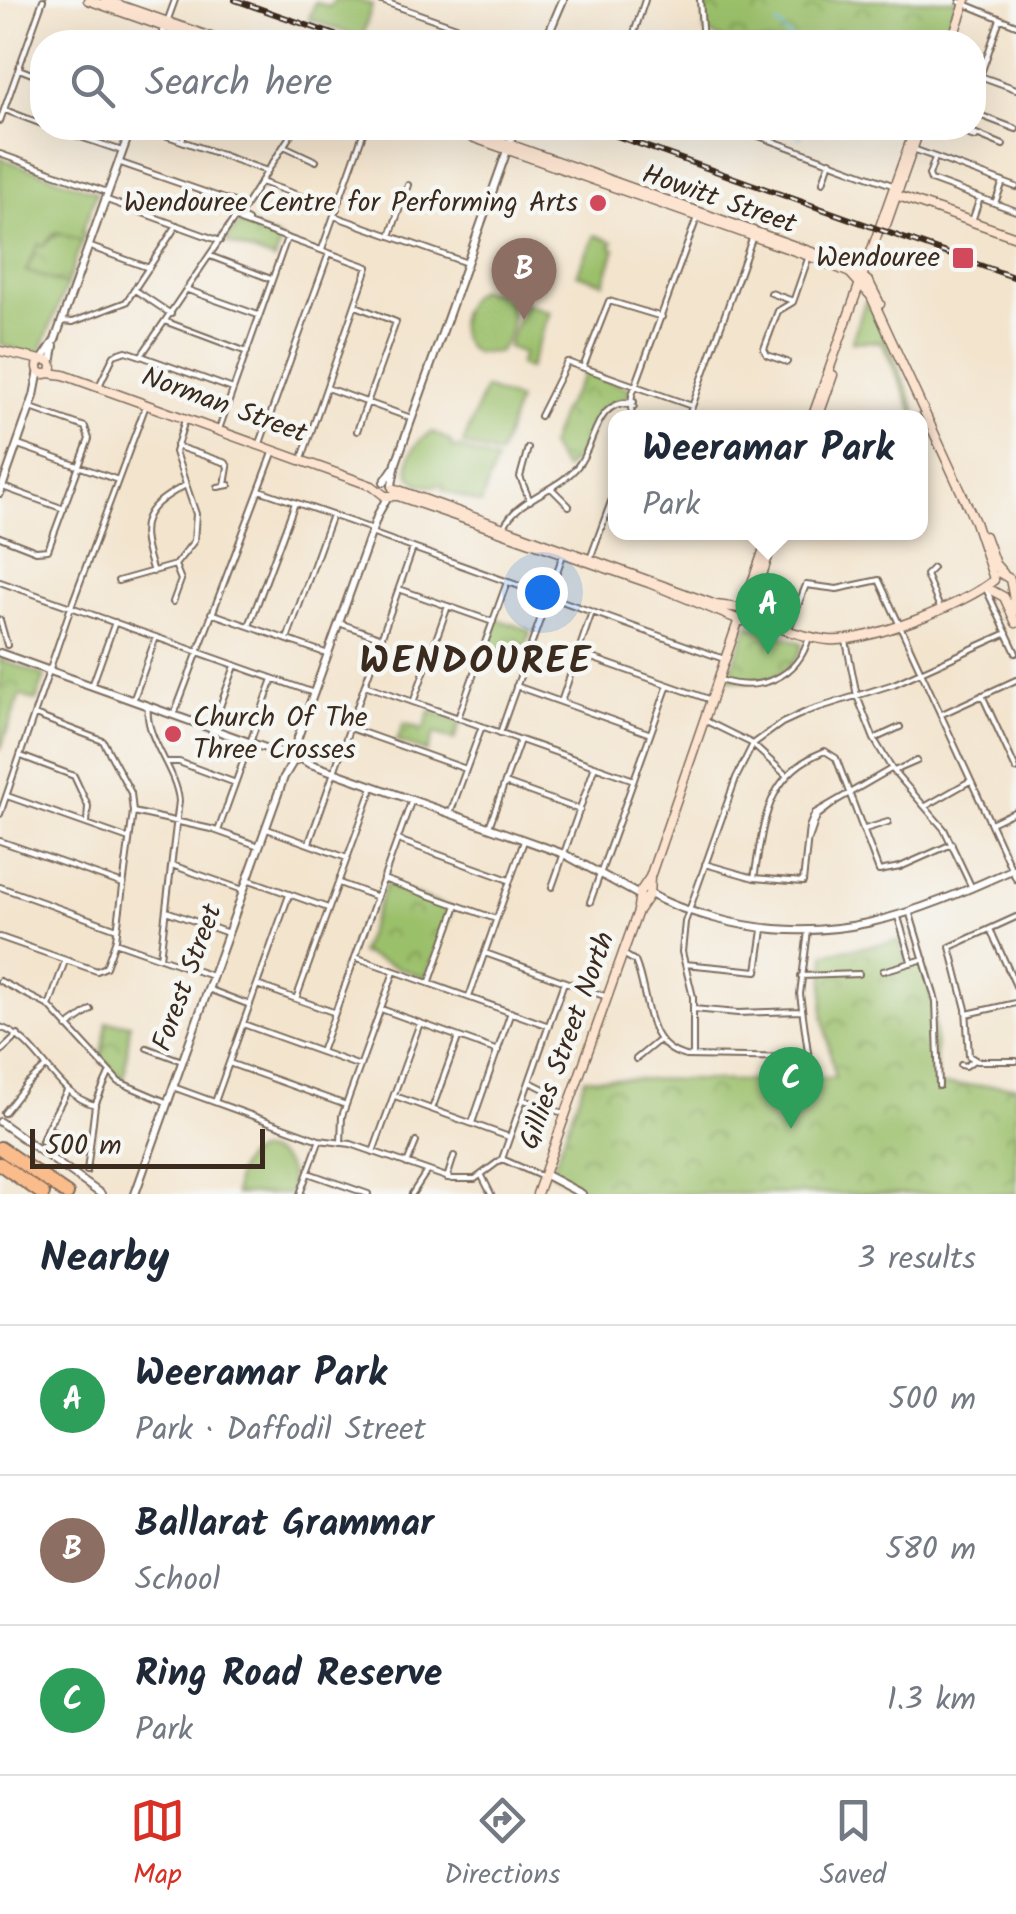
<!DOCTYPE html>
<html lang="en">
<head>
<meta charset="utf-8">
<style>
  :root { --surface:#fff; --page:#f2f2f3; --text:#1f2937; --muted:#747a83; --line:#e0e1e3; --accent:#d93025 }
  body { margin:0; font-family:Kalam,sans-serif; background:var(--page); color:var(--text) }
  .scale { position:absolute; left:30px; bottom:25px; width:235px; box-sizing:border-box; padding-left:10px; border:5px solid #3b2a1e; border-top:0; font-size:28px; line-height:35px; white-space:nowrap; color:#3b2a1e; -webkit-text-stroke:8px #f6f6f2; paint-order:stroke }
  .you { position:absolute; left:542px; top:592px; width:35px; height:35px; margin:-25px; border:8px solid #fff; border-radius:50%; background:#1a73e8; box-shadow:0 0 0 15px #1a73e833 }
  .badge { display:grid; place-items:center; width:65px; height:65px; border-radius:50%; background:var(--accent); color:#fff; font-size:32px; font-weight:700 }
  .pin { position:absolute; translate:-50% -82px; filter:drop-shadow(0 2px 5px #0008) }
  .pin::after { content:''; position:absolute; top:52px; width:35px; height:30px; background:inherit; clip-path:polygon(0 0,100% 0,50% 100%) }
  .popup { position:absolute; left:608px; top:410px; width:320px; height:130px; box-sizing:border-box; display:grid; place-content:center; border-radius:20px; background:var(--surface); filter:drop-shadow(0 2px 8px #0005); font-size:32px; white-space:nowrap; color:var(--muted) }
  .popup b { font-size:38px; color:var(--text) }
  .popup::after { content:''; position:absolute; left:50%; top:100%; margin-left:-20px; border:20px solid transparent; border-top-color:var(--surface) }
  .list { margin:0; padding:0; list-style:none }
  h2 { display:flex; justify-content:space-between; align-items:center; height:130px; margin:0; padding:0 40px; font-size:42px }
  h2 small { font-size:32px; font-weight:400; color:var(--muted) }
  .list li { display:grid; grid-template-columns:65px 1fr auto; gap:30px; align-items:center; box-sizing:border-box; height:150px; padding:0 40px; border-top:2px solid var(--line) }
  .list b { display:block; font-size:38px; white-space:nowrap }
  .list p { margin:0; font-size:32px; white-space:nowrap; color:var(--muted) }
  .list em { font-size:32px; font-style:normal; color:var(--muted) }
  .icon { flex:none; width:55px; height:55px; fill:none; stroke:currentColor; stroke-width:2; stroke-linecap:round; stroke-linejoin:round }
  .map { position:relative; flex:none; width:1016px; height:1194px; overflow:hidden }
  .search { position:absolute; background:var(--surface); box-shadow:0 10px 40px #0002; left:30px; right:30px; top:30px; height:110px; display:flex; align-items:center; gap:25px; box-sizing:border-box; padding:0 35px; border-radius:40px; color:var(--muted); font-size:38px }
  .sheet { height:580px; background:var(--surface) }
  nav { display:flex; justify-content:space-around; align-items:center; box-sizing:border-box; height:140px; border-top:2px solid var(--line); background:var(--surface); font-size:28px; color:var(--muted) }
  nav a { display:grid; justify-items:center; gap:5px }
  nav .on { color:var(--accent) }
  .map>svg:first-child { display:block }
  .grass { fill:#9bc06b; stroke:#6b7544; stroke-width:2.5 }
  .park { fill:url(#park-crowns); stroke:#6b7544; stroke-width:2.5 }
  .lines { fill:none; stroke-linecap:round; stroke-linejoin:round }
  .stream { stroke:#6fbee9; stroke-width:2.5 }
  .minor-casing { stroke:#7b6b5b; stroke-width:8 }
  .tertiary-casing { stroke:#7b6b5b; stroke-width:10 }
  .secondary-casing { stroke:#7b6b5b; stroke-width:11 }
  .motorway-casing { stroke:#7b6b5b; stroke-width:16 }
  .minor { stroke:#fff; stroke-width:4 }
  .tertiary { stroke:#fff; stroke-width:6 }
  .secondary { stroke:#fde4d1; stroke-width:8 }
  .motorway { stroke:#fabc8b; stroke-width:12 }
  .rail-casing { stroke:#3b2a1e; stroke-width:6 }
  .rail { stroke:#f6f6f2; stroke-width:2.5; stroke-dasharray:8; stroke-linecap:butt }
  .poi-dot { fill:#d1495b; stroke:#f6f6f2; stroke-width:4 }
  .labels { text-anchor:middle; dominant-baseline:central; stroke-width:9; stroke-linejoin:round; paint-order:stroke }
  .street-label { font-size:28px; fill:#3b2a1e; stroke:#f6f6f2 }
  .poi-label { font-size:28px; fill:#3b2a1e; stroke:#f6f6f2; text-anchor:end }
  .district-label { font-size:38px; font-weight:bold; letter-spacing:2.5px; fill:#3b2a1e; stroke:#f6f6f2 }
</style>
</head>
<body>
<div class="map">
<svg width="1016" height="1194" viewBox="0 0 1016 1194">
  <defs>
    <pattern id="park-crowns" width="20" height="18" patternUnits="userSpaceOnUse" patternTransform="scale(2.5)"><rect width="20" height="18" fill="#9bc06b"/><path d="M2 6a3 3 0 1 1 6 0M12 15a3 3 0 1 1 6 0" fill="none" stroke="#809c57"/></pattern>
  </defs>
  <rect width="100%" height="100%" fill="#f6f6f2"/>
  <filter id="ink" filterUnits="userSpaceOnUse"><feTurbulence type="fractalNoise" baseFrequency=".01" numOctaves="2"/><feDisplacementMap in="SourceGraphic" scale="20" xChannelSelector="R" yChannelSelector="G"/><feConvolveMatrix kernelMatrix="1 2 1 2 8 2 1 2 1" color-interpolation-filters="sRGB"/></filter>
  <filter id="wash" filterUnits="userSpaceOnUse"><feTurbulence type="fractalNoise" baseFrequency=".0048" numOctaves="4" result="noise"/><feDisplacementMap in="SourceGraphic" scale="40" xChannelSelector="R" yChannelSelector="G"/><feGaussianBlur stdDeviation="2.25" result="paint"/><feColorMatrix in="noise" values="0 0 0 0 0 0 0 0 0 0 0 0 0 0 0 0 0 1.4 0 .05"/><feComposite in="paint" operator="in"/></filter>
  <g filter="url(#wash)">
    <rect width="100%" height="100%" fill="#f3e4cd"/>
    <!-- grass -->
    <path class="grass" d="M 334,0 L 358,0 L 372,5 L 362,38 L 309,19 L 315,2 L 330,7 Z
      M 0,158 L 97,192 L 82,232 L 85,234 L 82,241 L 54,233 L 26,270 L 67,285 L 38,357 L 0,344 Z
      M 595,235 L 613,242 L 611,247 L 615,249 L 604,283 L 577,274 Z
      M 478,290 L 496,293 L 510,303 C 514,321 511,338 498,352 L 475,353 C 451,338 457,305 478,290 Z
      M 865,302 L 875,313 L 918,415 L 914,414 L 882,342 L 852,341 Z
      M 524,303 L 550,312 L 529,369 L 519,365 L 523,353 L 508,347 Z
      M 485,388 L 518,401 L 499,456 L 463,444 Z
      M 433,432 L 450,441 L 453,449 L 457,447 L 496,461 L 481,504 L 443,490 L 444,485 C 438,485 427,488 420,484 C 395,473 415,437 433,432 Z
      M 260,1151 C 284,1152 293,1172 292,1194 L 235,1194 C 235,1175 240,1155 260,1151 Z"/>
    <!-- park -->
    <path class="park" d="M 705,0 L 957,0 L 942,42 L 729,42 L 705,32 Z
      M 239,224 L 281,239 L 275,260 L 225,242 Z
      M 57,232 L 82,241 L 67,285 L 26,271 L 39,244 L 43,246 Z
      M 586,372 L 631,389 L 628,397 L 602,408 L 580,456 L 564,469 L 549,447 L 562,411 Z
      M 497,619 L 531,631 L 521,657 L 487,646 Z
      M 748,625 L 802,643 C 798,674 756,687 728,679 Z
      M 0,659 L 45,676 L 36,701 L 20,695 L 0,750 Z
      M 430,711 L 461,722 L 454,740 L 434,733 L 427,752 L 397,741 L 404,723 L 424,729 Z
      M 386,884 L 452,909 L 425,978 L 360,953 Z
      M 900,941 L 908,966 L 923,963 C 935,1004 936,1042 936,1085 L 1016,1086 L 1016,1194 L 592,1194 L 551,1173 L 585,1078 L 810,1082 L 817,1078 L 835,1078 L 823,1015 L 825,953 Z
      M 107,1022 L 130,1024 L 124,1080 L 101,1061 Z"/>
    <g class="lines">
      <!-- stream -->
      <path class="stream" d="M 735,0 L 739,5
        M 777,24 L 794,42
        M 799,138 L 803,128
        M 0,1192 L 3,1194"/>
    </g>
  </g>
  <g filter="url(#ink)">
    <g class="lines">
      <defs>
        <path id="minor" d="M 379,0 L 499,42
          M 700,0 L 703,42
          M 960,2 L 1016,25
          M 167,22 L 175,0
          M 631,42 L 645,0
          M 675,42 L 711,40 L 720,42
          M 19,69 L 42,78
          M 980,76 L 1016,89
          M 974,94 L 1000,19
          M 5,110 L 42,124
          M 974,113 L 1016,129
          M 0,121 L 43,0
          M 54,128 L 122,151
          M 145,128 L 267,171
          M 737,128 L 892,185
          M 948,128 L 975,137 L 977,135
          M 962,128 L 1003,145
          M 182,140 L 187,128
          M 284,146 L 316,161
          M 913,149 L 1016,187
          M 0,154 L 107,192
          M 935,158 L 929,175 L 931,180 L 1016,211
          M 118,162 L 245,206
          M 261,182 L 337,209
          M 823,182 L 830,161
          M 107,200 L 220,241
          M 995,203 L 1003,182
          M 239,216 L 295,128
          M 334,216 L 467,263
          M 240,221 L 368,267 L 301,461
          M 972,221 L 980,198
          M 390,236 L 408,185
          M 88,246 L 149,268
          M 322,249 L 365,128
          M 210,256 L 271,279
          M 135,290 L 171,314
          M 188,290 L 258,315
          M 771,293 L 793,301
          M 356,306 L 396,322 L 357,431
          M 61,321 L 73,322 L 126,302 L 177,225
          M 167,322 L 247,352
          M 141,356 L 233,389
          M 787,362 L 767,355 L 764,349 L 778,311 L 793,302 L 809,256
          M 584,365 L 609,301 L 662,317
          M 99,386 L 114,355 L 126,351 L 141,356 L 234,219 L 240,217 L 248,221
          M 327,388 L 411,418
          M 620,404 L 631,405 L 632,418
          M 634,406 L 631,405 L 632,395 L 698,215
          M 540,416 L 567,362 L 692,406
          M 688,418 L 753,236
          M 218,432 L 287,238
          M 18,445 L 118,480
          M 176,446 L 226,463 L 228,467 L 225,485
          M 259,446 L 329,253
          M 528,448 L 520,477 L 530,501
          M 3,487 L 64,509
          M 218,487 L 229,485
          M 551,488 L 569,506
          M 259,490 L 372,529
          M 504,527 C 517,498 557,491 577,467 C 597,443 593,400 634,402
          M 642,532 L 654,532
          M 371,533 L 724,659
          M 0,537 L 36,551 L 48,550 L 89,439 L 85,427 L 31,408
          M 590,559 L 616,488
          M 933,568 L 926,575 L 940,608
          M 153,572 C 137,524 140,510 184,486
          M 118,581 L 175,565 L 194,541 L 196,514 L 175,452 L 185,420
          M 0,582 L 311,692
          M 399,589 L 493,622
          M 987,591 L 1016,653
          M 173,602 L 181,580 L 175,565
          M 211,613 L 328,654
          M 0,620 L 7,645
          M 339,623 L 382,638
          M 249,626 L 295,503
          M 788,631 L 806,585 L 837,589 L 879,580 L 1016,879
          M 287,639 L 332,515
          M 846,641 L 857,696 L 874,739 L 892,769 L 944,829 L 971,886
          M 578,653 L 711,700
          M 720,680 C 759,693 798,678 809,637
          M 365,685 L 634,780
          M 92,686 L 115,622
          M 516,686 L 648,733
          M 982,695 L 1016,769
          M 414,700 L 448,606
          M 133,701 L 156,637
          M 561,702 L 592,612
          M 148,706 C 144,738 176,768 179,801 L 160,958
          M 942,714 L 1016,680
          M 174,715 L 273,453
          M 458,718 L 507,582
          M 706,721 L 751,743 L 786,775
          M 212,728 L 235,666
          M 350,728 L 466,769
          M 500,733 L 563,555
          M 874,739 L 900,727
          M 21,756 L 74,776 L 88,806 L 87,824
          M 167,762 L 179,762 L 233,782
          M 894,771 L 917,761
          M 505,783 L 580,810
          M 7,796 L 129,839
          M 926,806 L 970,781
          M 451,811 L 482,726
          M 133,812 L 211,829 L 259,846
          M 0,814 L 72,604 L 146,405
          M 991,823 L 1016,811
          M 489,827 L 520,740
          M 267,829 L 347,858
          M 865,829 L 888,822
          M 218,831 L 273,679
          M 809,839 L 817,816 L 834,803
          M 398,840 L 509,880
          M 0,841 L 123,884
          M 309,843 L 413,548
          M 705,864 L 754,878 L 803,882 L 809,827 L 815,813 L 891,769
          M 172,865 L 243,890
          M 754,878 C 764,823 765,774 825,751 L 836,758 L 879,871 L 900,867 L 952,844
          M 247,879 L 328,908
          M 383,879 L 496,919
          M 339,883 L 377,897
          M 0,887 L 117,929
          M 552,887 L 595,766
          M 590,902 L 668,685
          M 166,911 L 228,933
          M 910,914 L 936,1001 L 939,1086
          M 898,917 L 911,961
          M 1016,917 L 950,947 L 966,1009 L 969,1056 L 977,1061 L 1016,1061
          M 990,929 L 1016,986
          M 808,931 L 800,994 L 809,1059
          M 0,937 L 97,971 L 106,967 L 116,939 L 133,812 L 131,793 L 103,741 L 35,715
          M 115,942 L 212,976
          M 485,953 L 607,997
          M 623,954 L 635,961 C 650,995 642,1046 686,1056 L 805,1058
          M 355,957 L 549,1026
          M 685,964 L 757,971 L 763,930
          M 883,971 L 924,959
          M 801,976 L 859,974
          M 0,981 L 49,1006 L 119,1082 L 166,1102
          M 430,981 L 457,905
          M 257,985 L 333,1012
          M 208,989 L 250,1005
          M 469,997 L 524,841
          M 296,999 L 373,787
          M 49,1006 L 65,961
          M 381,1009 L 498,1051
          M 693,1009 L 738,1013 L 801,1011
          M 967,1014 L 1016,1003
          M 243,1024 L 360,1066
          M 0,1027 C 41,1041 52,1093 95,1105
          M 67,1027 L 91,1010
          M 147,1048 L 182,1061
          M 0,1052 L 18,1035
          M 321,1052 L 411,802
          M 693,1055 L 693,997 L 682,952 L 685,922 L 736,778 L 753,744 L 782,723 L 808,711 L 894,684 L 1007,633
          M 636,1059 L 658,1041
          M 229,1063 L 346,1105
          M 961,1065 L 966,1066 L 974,1060
          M 530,1082 L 552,1093
          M 173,1087 L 319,1140 L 351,1144 L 452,1179 L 475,1179 L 502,1159
          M 67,1091 L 47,1128 L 90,1147
          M 395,1096 L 509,1137
          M 524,1100 L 566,1114
          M 215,1102 L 289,895
          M 432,1109 L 458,1038
          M 4,1113 L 26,1085 L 46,1067
          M 472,1123 L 511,1012
          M 42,1141 L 47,1128
          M 341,1143 L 342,1116 L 394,972
          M 373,1152 L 420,1023
          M 502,1159 L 564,982
          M 502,1159 L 543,1177
          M 407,1164 L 416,1142
          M 87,1171 L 95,1105 L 109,1074
          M 308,1173 L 368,1194
          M 482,1176 L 491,1194
          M 447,1178 L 454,1156
          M 300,1194 L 319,1142
          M 412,1194 L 427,1171"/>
        <path id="tertiary" d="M 160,42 L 166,25
          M 545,42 L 563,0
          M 42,360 L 55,340 L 131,128
          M 51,364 L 54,346
          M 384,482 L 393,469
          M 392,485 L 396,463 L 515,128
          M 0,493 L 34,396 L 39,370
          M 0,653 L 271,750 L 288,753
          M285.5 757a5.5 5.5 0 1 1 11 0a5.5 5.5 0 1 1-11 0Z
          M 296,755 L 298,737 L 378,514 L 388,496
          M 296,756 L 308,763 L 564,854 L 639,895
          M 649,893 C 668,905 692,912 714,918 C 828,950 913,915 1016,868
          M 0,1122 L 101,1194
          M 544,1174 L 582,1194
          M 135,1194 L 284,777 L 293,762"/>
        <path id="secondary" d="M 88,0 L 207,42
          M 105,0 L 225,42
          M 951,42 L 966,0
          M 446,128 L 809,256 L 850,273 L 871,296 L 975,522 L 994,579
          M 464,128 L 848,265 L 869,282 L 880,304
          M 893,194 L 1016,237
          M 886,225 L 920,128
          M 0,351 L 41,360
          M38 367a7 7 0 1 1 14 0a7 7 0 1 1-14 0Z
          M 49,373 L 64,375 L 372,486 L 385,496 L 398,496 L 649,583 L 742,621 L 750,618 L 747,609 L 716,605 L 393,488
          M 812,418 L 915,128
          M 818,418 L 833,375
          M 985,536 L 995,564 L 1003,573
          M 1000,573 L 1010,579 L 1016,610
          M 991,590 L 1004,597 L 1016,623
          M 743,608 L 770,532
          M 750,612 L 776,532
          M 747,621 C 775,624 801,638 829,640 C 867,643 966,604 994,580
          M 638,907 L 640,892 L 650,877 L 739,619
          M 537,1194 L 638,911 L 649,895 L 650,877"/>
        <path id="motorway" d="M 0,1148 L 67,1194
          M 0,1164 L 43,1194"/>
      </defs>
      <!-- minor casing -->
      <use href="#minor" class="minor-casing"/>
      <!-- tertiary casing -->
      <use href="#tertiary" class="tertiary-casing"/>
      <!-- secondary casing -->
      <use href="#secondary" class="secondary-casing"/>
      <!-- motorway casing -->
      <use href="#motorway" class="motorway-casing"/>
      <!-- minor -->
      <use href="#minor" class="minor"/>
      <!-- tertiary -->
      <use href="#tertiary" class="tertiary"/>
      <!-- secondary -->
      <use href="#secondary" class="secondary"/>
      <!-- motorway -->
      <use href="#motorway" class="motorway"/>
      <defs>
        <path id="rail" d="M 235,0 L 355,42
          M 594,128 L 1016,278"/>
      </defs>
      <!-- rail casing -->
      <use href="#rail" class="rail-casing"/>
      <!-- rail -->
      <use href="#rail" class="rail"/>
    </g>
  </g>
  <!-- markers -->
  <g class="poi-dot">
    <circle cx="598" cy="203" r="10"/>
    <rect x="951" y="246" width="24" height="24" rx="5"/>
    <circle cx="173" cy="734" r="10"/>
  </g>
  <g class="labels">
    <!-- street labels -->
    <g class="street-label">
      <text transform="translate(719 200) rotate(19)">Howitt Street</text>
      <text transform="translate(224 406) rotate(20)">Norman Street</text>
      <text transform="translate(188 978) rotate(-70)">Forest Street</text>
      <text transform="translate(568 1041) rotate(-70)">Gillies Street North</text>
    </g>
    <!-- poi labels -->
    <g class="poi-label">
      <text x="578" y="203">Wendouree Centre for Performing Arts</text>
      <text x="940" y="258">Wendouree</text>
      <text x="193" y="718" text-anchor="start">Church Of The<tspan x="193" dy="32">Three Crosses</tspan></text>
    </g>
    <!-- district labels -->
    <g class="district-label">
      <text x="476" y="663">WENDOUREE</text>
    </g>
  </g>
</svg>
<div class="scale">500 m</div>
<div class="you"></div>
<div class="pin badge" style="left:768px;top:655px;background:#2e9e5b">A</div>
<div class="popup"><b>Weeramar Park</b>Park</div>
<div class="pin badge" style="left:524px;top:320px;background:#8d6e63">B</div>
<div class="pin badge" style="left:791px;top:1129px;background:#2e9e5b">C</div>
<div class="search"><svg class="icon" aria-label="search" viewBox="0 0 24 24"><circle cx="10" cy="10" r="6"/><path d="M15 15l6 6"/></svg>Search here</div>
</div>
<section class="sheet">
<h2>Nearby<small>3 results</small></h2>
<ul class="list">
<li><span class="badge" style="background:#2e9e5b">A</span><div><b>Weeramar Park</b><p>Park · Daffodil Street</p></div><em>500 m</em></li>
<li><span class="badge" style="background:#8d6e63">B</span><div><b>Ballarat Grammar</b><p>School</p></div><em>580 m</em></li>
<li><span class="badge" style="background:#2e9e5b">C</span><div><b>Ring Road Reserve</b><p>Park</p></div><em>1.3 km</em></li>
</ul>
</section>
<nav>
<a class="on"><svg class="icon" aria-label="map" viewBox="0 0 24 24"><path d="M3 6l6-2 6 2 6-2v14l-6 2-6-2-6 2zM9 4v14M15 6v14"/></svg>Map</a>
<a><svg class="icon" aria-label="directions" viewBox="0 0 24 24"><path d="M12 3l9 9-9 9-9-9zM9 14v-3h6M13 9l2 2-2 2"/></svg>Directions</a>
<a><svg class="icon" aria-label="saved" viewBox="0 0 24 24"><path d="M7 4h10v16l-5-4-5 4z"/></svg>Saved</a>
</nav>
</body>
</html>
